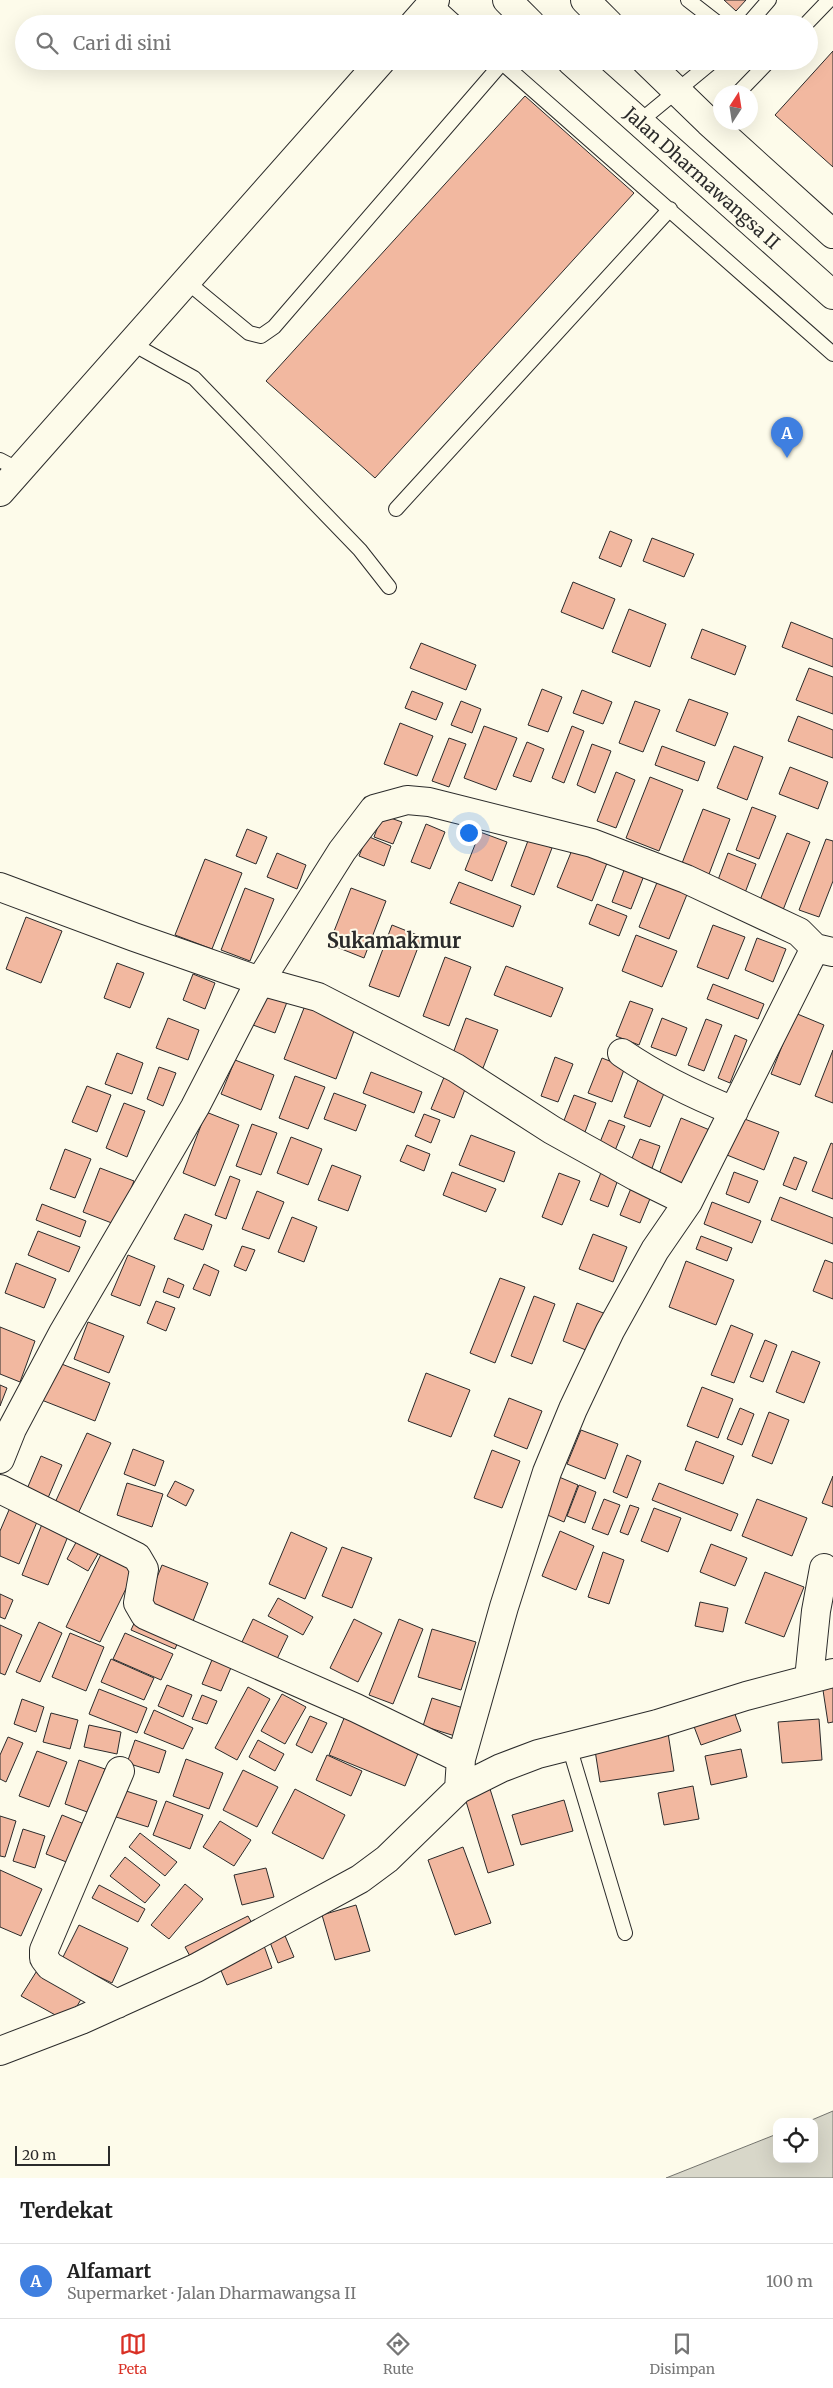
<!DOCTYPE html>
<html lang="id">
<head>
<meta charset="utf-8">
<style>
  :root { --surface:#fff; --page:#f6f6f6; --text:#222; --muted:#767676; --line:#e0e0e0; --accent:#d93025 }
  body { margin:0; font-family:Merriweather,serif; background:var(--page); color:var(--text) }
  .controls { position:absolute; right:15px; bottom:15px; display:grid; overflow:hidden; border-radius:10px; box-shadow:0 5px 20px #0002 }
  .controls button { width:45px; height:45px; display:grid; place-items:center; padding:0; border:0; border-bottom:1px solid var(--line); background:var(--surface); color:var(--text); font:25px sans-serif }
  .compass { position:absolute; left:713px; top:85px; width:45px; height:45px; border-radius:50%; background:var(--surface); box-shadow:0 5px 20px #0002; rotate:12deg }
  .scale { position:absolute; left:15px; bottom:12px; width:95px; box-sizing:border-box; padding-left:5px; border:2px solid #2b2b2b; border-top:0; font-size:14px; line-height:18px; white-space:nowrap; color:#2b2b2b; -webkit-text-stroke:4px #fdfbea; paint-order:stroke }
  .you { position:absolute; left:468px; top:832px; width:18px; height:18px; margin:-12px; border:4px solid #fff; border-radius:50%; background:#1a73e8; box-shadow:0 0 0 8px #1a73e833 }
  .badge { display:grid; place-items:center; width:32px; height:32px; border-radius:50%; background:var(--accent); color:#fff; font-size:16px; font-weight:700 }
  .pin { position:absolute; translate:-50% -41px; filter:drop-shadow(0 1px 2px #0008) }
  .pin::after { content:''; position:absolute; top:26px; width:18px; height:15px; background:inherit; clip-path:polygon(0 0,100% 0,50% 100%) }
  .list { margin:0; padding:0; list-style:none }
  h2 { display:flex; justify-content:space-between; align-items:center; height:65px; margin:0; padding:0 20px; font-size:21px }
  h2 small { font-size:16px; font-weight:400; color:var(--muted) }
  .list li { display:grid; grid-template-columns:32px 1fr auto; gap:15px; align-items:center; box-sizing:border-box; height:75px; padding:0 20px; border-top:1px solid var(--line) }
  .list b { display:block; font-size:19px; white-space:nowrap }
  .list p { margin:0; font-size:16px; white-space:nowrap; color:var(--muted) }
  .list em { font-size:16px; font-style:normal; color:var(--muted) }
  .icon { flex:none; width:28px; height:28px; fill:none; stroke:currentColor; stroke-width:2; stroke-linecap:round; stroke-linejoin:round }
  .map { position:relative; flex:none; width:833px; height:2178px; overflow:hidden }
  .search { position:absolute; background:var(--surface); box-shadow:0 5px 20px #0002; left:15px; right:15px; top:15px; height:55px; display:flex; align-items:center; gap:12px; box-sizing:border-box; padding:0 18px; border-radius:28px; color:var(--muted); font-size:19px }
  .sheet { height:140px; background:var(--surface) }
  nav { display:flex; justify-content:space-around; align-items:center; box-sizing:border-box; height:70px; border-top:1px solid var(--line); background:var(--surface); font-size:14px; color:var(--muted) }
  nav a { display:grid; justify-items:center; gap:2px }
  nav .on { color:var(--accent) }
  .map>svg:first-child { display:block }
  .water { fill:#d8d7c9; stroke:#74746e }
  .building { fill:#f2b8a0; stroke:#2b2b2b }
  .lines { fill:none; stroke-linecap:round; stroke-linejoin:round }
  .service-casing { stroke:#2b2b2b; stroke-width:16 }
  .minor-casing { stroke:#2b2b2b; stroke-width:30 }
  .primary-casing { stroke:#2b2b2b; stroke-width:30 }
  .service { stroke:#fdfbea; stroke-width:14 }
  .minor { stroke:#fdfbea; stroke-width:28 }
  .primary { stroke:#fdfbea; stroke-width:28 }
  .labels { text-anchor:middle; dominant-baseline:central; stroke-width:4; stroke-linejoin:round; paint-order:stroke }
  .street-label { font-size:18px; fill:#2b2b2b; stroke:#fdfbea }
  .quarter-label { font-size:20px; font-weight:bold; fill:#2b2b2b; stroke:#fdfbea }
</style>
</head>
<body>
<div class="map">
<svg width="833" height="2178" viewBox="0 0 833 2178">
  <rect width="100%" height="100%" fill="#fdfbea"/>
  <!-- water -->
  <path class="water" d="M 833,2111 L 833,2178 L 666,2178 L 777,2134 L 777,2159 L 814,2159 L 814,2122 L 807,2122 Z"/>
  <!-- building -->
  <path class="building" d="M 724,0 L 746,0 L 736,11 Z
    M 833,51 L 833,167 L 775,115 Z
    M 525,96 L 634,193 L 375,478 L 266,381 Z
    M 610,531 L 632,540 L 621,567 L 599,558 Z
    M 652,538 L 694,554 L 684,577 L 643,561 Z
    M 573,582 L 615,599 L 603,629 L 561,612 Z
    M 629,609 L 666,624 L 650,667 L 612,652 Z
    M 791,622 L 833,639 L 833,667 L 782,647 Z
    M 702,629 L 746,646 L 735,675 L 691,658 Z
    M 421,643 L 476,665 L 466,690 L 410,668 Z
    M 809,668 L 833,677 L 833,714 L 796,700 Z
    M 542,689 L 562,697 L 548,732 L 528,725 Z
    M 582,690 L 612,702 L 603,724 L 573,713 Z
    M 412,691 L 443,703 L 436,720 L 405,708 Z
    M 689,699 L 728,713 L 715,746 L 676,731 Z
    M 461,701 L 481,709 L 472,733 L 451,725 Z
    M 635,701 L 660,710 L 643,752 L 619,743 Z
    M 798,716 L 833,730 L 833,758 L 788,741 Z
    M 400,723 L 433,736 L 417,776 L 384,764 Z
    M 484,726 L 517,738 L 496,790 L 464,778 Z
    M 572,726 L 584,731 L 564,783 L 552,778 Z
    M 449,738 L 466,744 L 449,787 L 432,781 Z
    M 527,742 L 544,749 L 531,782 L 513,776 Z
    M 592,744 L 611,751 L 595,793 L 577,785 Z
    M 662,746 L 705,762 L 698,781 L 655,765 Z
    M 734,746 L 763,757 L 747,800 L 717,788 Z
    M 790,767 L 828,782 L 818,809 L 779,794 Z
    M 616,772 L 635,780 L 616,828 L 597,821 Z
    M 650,777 L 683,790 L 659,851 L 626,838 Z
    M 752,807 L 776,816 L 759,859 L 736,850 Z
    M 703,809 L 730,819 L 706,882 L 679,871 Z
    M 382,815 L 402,822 L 393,844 L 374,837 Z
    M 426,824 L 445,832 L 430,869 L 411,862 Z
    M 247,829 L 267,837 L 256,864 L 236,856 Z
    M 480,832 L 507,842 L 492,881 L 465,870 Z
    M 787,833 L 810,842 L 781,915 L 758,905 Z
    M 367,836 L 391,846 L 384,866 L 359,856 Z
    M 529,838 L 552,848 L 534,895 L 511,886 Z
    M 826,839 L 833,841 L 833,881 L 819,917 L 799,910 Z
    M 574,845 L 609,858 L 592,901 L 557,887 Z
    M 277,853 L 306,865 L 297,889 L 267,877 Z
    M 728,853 L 756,864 L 743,898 L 715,888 Z
    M 205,859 L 242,873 L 212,949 L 175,935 Z
    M 626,865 L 645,873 L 631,909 L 612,902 Z
    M 658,880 L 688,892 L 669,939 L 639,927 Z
    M 459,882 L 521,906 L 513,927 L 450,903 Z
    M 245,888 L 274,899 L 250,961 L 221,950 Z
    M 351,888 L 386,901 L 364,958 L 329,944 Z
    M 597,904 L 627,916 L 619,936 L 589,924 Z
    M 26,917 L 62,931 L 41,983 L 6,969 Z
    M 392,925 L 422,937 L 399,997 L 369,986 Z
    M 713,925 L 745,937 L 728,979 L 697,967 Z
    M 636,935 L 677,951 L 662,987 L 622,971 Z
    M 757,938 L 786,949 L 773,982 L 745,970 Z
    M 445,957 L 471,967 L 449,1026 L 423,1016 Z
    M 117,963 L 144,973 L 130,1008 L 104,998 Z
    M 506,966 L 563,988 L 551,1017 L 494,995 Z
    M 193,974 L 215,983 L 205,1009 L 183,1000 Z
    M 713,984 L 764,1004 L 758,1019 L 707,999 Z
    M 268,988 L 289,997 L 275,1033 L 253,1025 Z
    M 630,1001 L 653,1009 L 639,1045 L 616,1036 Z
    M 306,1003 L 357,1023 L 336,1079 L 284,1059 Z
    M 795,1013 L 824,1025 L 800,1085 L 771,1074 Z
    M 168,1018 L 199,1030 L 188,1060 L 156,1048 Z
    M 466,1018 L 498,1030 L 483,1068 L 452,1056 Z
    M 662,1018 L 687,1028 L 676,1056 L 651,1047 Z
    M 706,1019 L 722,1025 L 704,1071 L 688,1065 Z
    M 735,1035 L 747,1040 L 730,1083 L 718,1078 Z
    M 833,1050 L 833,1103 L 815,1096 Z
    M 117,1053 L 143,1063 L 132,1094 L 105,1084 Z
    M 555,1057 L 573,1064 L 558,1102 L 541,1096 Z
    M 602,1058 L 625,1067 L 612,1102 L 588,1093 Z
    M 235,1060 L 274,1075 L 261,1110 L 221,1094 Z
    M 159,1067 L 176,1073 L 163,1106 L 147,1099 Z
    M 447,1070 L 469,1079 L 454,1118 L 431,1109 Z
    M 371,1072 L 422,1092 L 414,1113 L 363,1093 Z
    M 295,1076 L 325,1087 L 308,1129 L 279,1118 Z
    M 638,1080 L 665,1091 L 650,1127 L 624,1117 Z
    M 87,1086 L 111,1095 L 97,1132 L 72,1122 Z
    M 334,1093 L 366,1105 L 356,1131 L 324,1119 Z
    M 574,1095 L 596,1103 L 585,1132 L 563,1123 Z
    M 124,1103 L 145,1111 L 127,1157 L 106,1148 Z
    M 206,1112 L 239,1125 L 215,1186 L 183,1173 Z
    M 424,1114 L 440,1120 L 431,1143 L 415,1136 Z
    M 681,1118 L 712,1131 L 690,1186 L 659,1174 Z
    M 742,1118 L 779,1132 L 764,1170 L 727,1155 Z
    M 609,1120 L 625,1126 L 614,1153 L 598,1147 Z
    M 252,1124 L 277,1133 L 261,1175 L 236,1166 Z
    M 471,1135 L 515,1152 L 504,1182 L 459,1165 Z
    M 291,1137 L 322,1149 L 308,1185 L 277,1173 Z
    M 640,1139 L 660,1146 L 651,1171 L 630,1163 Z
    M 831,1143 L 833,1144 L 833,1199 L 812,1191 Z
    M 407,1145 L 430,1154 L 424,1171 L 400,1161 Z
    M 65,1149 L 91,1159 L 75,1198 L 50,1189 Z
    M 794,1157 L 807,1162 L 796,1190 L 783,1185 Z
    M 332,1165 L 361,1176 L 348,1211 L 318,1200 Z
    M 100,1168 L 134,1181 L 117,1225 L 83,1212 Z
    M 602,1170 L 619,1177 L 608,1207 L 590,1200 Z
    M 452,1172 L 496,1189 L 486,1212 L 443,1195 Z
    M 734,1172 L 758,1181 L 749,1203 L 726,1194 Z
    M 559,1173 L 580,1181 L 562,1225 L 542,1217 Z
    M 230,1176 L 240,1180 L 226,1219 L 215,1215 Z
    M 634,1181 L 654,1189 L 640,1223 L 620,1215 Z
    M 257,1191 L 284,1202 L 269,1239 L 242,1229 Z
    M 780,1197 L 833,1218 L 833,1244 L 771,1220 Z
    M 712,1202 L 761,1221 L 752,1243 L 704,1224 Z
    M 42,1204 L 86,1221 L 80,1237 L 36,1220 Z
    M 185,1214 L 212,1225 L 203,1250 L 174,1239 Z
    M 292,1217 L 317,1227 L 304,1262 L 278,1252 Z
    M 38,1231 L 80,1247 L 69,1272 L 28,1255 Z
    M 593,1234 L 627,1247 L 613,1282 L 579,1269 Z
    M 701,1236 L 732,1248 L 727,1261 L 696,1249 Z
    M 242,1246 L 255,1250 L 246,1271 L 234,1266 Z
    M 128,1255 L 155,1266 L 140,1306 L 111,1295 Z
    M 825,1260 L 833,1263 L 833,1299 L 813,1291 Z
    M 686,1261 L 734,1280 L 716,1325 L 669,1307 Z
    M 16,1263 L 56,1279 L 44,1308 L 5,1293 Z
    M 204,1264 L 219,1271 L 210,1296 L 193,1289 Z
    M 168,1278 L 184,1285 L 179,1298 L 163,1292 Z
    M 500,1278 L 525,1287 L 495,1363 L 470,1353 Z
    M 534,1296 L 555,1304 L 532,1364 L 511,1356 Z
    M 156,1301 L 175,1308 L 166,1331 L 147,1323 Z
    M 577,1303 L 606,1314 L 591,1352 L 563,1341 Z
    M 88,1322 L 124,1336 L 109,1373 L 74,1359 Z
    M 731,1325 L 753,1334 L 734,1383 L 711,1375 Z
    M 0,1327 L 35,1341 L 20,1382 L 0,1374 Z
    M 765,1340 L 777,1345 L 763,1382 L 750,1377 Z
    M 792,1351 L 820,1362 L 804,1403 L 776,1392 Z
    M 54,1361 L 110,1383 L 95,1421 L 39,1399 Z
    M 426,1373 L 470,1390 L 451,1437 L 408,1421 Z
    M 0,1385 L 7,1388 L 0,1406 Z
    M 702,1387 L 733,1399 L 718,1438 L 687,1426 Z
    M 509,1398 L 542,1411 L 527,1449 L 494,1436 Z
    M 740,1408 L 754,1414 L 742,1445 L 727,1439 Z
    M 769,1412 L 789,1420 L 772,1464 L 752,1456 Z
    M 581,1430 L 618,1444 L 605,1479 L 567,1464 Z
    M 87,1433 L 111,1443 L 76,1518 L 53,1507 Z
    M 696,1441 L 734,1456 L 723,1484 L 685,1470 Z
    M 133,1449 L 164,1461 L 155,1486 L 124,1474 Z
    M 492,1450 L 520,1461 L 502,1508 L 474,1498 Z
    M 627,1455 L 641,1461 L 627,1498 L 613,1492 Z
    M 41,1456 L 62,1465 L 45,1505 L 24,1496 Z
    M 552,1474 L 578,1485 L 564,1522 L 538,1511 Z
    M 833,1476 L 833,1507 L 822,1503 Z
    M 175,1481 L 194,1490 L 186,1506 L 167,1496 Z
    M 127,1483 L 163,1494 L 152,1527 L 117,1515 Z
    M 659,1483 L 738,1514 L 731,1531 L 652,1500 Z
    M 579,1485 L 596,1492 L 585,1523 L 567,1516 Z
    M 604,1499 L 620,1505 L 608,1535 L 592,1529 Z
    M 757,1499 L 807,1518 L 792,1556 L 742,1536 Z
    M 12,1503 L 40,1515 L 19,1564 L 0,1556 L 0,1531 Z
    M 630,1505 L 639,1508 L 628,1535 L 620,1532 Z
    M 654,1508 L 681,1518 L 668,1552 L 641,1541 Z
    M 44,1519 L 71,1529 L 48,1585 L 22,1575 Z
    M 560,1531 L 594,1546 L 576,1590 L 542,1576 Z
    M 291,1532 L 327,1548 L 305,1599 L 269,1584 Z
    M 80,1535 L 102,1547 L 88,1571 L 67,1559 Z
    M 711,1544 L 747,1558 L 735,1586 L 700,1572 Z
    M 342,1547 L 372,1558 L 352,1608 L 322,1596 Z
    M 103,1550 L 137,1566 L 100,1642 L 66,1627 Z
    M 603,1552 L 624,1560 L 609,1604 L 588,1597 Z
    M 162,1565 L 208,1583 L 193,1621 L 147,1602 Z
    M 765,1572 L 804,1587 L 784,1637 L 745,1623 Z
    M 0,1594 L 13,1600 L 5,1619 L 0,1617 Z
    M 278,1598 L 313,1617 L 303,1635 L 268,1616 Z
    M 700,1602 L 728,1608 L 723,1632 L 695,1626 Z
    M 136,1619 L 180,1637 L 175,1649 L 131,1630 Z
    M 253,1619 L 288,1636 L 276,1661 L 241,1644 Z
    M 354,1619 L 382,1633 L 358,1682 L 330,1668 Z
    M 399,1619 L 423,1629 L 393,1704 L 369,1695 Z
    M 39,1622 L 62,1633 L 40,1682 L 16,1672 Z
    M 0,1625 L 22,1635 L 5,1675 L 0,1673 Z
    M 432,1629 L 476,1642 L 461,1690 L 418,1677 Z
    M 70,1633 L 104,1647 L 86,1691 L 52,1677 Z
    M 125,1633 L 173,1654 L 161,1680 L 113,1659 Z
    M 214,1655 L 233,1663 L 221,1691 L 202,1684 Z
    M 111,1659 L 154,1678 L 144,1700 L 101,1682 Z
    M 833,1675 L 833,1722 L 828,1723 L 821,1677 Z
    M 167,1685 L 192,1695 L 183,1717 L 158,1706 Z
    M 248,1687 L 270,1699 L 237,1760 L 215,1748 Z
    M 99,1689 L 147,1708 L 137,1733 L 89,1714 Z
    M 282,1694 L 306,1707 L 285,1744 L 261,1731 Z
    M 202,1695 L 217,1701 L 207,1724 L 192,1719 Z
    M 432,1698 L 463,1708 L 455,1736 L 423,1726 Z
    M 22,1699 L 44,1707 L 36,1732 L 14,1724 Z
    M 731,1703 L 741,1731 L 701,1745 L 690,1716 Z
    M 154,1710 L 193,1728 L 183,1749 L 144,1733 Z
    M 347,1711 L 423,1741 L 405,1786 L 329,1755 Z
    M 51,1713 L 78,1720 L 70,1749 L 43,1742 Z
    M 310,1716 L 327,1723 L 312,1753 L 296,1745 Z
    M 819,1719 L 822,1760 L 782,1763 L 778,1722 Z
    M 89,1725 L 121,1732 L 117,1754 L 84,1747 Z
    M 668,1733 L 674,1771 L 600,1782 L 594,1744 Z
    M 8,1737 L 23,1743 L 6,1782 L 0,1779 L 0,1755 Z
    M 135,1740 L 166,1751 L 159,1773 L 127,1763 Z
    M 258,1740 L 284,1754 L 275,1771 L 249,1757 Z
    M 741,1749 L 747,1777 L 711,1785 L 705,1756 Z
    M 37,1751 L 67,1762 L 49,1807 L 19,1796 Z
    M 327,1755 L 362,1771 L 351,1796 L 316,1780 Z
    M 186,1759 L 223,1773 L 209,1809 L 173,1796 Z
    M 79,1760 L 105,1769 L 90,1813 L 65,1804 Z
    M 243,1770 L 278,1787 L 257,1827 L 223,1810 Z
    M 693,1786 L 699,1819 L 664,1825 L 658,1793 Z
    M 120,1789 L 157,1801 L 148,1827 L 113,1816 Z
    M 295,1789 L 345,1815 L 323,1859 L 272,1833 Z
    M 490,1789 L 514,1865 L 488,1873 L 465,1798 Z
    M 564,1800 L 573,1831 L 521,1845 L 512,1815 Z
    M 166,1801 L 203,1815 L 190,1849 L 153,1835 Z
    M 62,1815 L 89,1826 L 74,1865 L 46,1854 Z
    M 0,1816 L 16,1821 L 5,1857 L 0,1856 Z
    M 220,1821 L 251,1840 L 234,1866 L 203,1847 Z
    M 23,1829 L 45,1836 L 35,1868 L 13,1861 Z
    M 140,1833 L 177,1862 L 165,1876 L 129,1847 Z
    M 463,1847 L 491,1923 L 455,1935 L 428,1860 Z
    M 125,1857 L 160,1885 L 145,1903 L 110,1876 Z
    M 266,1868 L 274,1897 L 242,1905 L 234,1875 Z
    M 0,1870 L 42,1889 L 21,1936 L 0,1927 Z
    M 185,1884 L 203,1899 L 169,1939 L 151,1925 Z
    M 99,1885 L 145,1909 L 138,1922 L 92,1898 Z
    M 356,1905 L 370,1951 L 335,1960 L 322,1915 Z
    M 248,1916 L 254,1927 L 191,1958 L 185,1947 Z
    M 79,1925 L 128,1948 L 112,1983 L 62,1959 Z
    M 283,1931 L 294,1957 L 278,1963 L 268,1937 Z
    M 263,1943 L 272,1968 L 227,1985 L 217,1961 Z
    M 38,1969 L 84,1994 L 68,2022 L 21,1996 Z"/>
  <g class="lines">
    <defs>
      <path id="service" d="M 688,0 L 719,24
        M 433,2 L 457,24
        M 748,24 L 769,0
        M 806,24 L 829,0
        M 500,61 L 833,354
        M 739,92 L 769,61
        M 639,122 L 713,61
        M 186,281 L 249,333 L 261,336 L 274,327 L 502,63
        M 131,343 L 194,378 L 360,550 L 389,587
        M 0,460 L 19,470
        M 396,509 L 670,209
        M 569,1746 L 625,1933"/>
      <path id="minor" d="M 507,0 L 531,24
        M 585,0 L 609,24
        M 571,61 L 833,295
        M 646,61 L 709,122 L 833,234
        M 0,887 L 134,937 L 260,981 L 318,997 L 456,1068 L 552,1130 L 635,1176 L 688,1202
        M 622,1053 C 657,1077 694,1095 734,1111
        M 0,1459 L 12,1429 L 63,1333 L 195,1107 L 260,981 L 342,851 L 374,809 L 407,800 L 429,802 L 592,843 L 686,879 L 799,932 L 815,948 L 833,952
        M 0,1489 L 137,1557 L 144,1569 L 138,1603 L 145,1615 L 356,1708 L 461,1759
        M 809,1679 L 816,1611 L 824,1568
        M 459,1789 L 461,1759 L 504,1607 L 547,1472 L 573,1409 L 610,1331 L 655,1250 L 688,1202 L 815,948
        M 117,2004 L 50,1966 L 44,1958 L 44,1950 L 120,1771
        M 0,2051 L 81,2020 L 196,1968 L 360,1879 L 387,1859 L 459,1789 L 501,1768 L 538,1754 L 657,1724 L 746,1696 L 833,1673"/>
      <path id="primary" d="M 414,24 L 435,0
        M 0,492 L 381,61"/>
    </defs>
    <!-- service casing -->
    <use href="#service" class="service-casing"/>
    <!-- minor casing -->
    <use href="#minor" class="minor-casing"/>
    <!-- primary casing -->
    <use href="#primary" class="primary-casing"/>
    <!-- service -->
    <use href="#service" class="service"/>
    <!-- minor -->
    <use href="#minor" class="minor"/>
    <!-- primary -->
    <use href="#primary" class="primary"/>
  </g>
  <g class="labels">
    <!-- street labels -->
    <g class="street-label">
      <text transform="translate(702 178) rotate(42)">Jalan Dharmawangsa II</text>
    </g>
    <!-- quarter labels -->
    <g class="quarter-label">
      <text x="394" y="940">Sukamakmur</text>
    </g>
  </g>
</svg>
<div class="controls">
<button><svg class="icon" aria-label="locate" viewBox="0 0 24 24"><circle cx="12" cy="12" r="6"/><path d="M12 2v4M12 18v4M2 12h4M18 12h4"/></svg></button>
</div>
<svg class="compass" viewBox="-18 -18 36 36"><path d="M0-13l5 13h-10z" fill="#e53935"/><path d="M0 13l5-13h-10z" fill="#767676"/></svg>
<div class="scale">20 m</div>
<div class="you"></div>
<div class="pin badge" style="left:787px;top:458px;background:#3f7fe0">A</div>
<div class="search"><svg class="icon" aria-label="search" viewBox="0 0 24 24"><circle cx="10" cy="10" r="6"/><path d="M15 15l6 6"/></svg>Cari di sini</div>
</div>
<section class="sheet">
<h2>Terdekat<small></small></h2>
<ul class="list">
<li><span class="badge" style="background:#3f7fe0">A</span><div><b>Alfamart</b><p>Supermarket · Jalan Dharmawangsa II</p></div><em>100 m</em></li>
</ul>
</section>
<nav>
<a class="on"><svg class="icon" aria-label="map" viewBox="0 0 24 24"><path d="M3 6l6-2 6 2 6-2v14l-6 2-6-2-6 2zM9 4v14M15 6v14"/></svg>Peta</a>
<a><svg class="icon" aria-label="directions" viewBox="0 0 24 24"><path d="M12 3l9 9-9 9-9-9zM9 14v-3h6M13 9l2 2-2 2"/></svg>Rute</a>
<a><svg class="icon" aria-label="saved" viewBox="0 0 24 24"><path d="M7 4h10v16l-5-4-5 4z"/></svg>Disimpan</a>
</nav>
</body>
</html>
